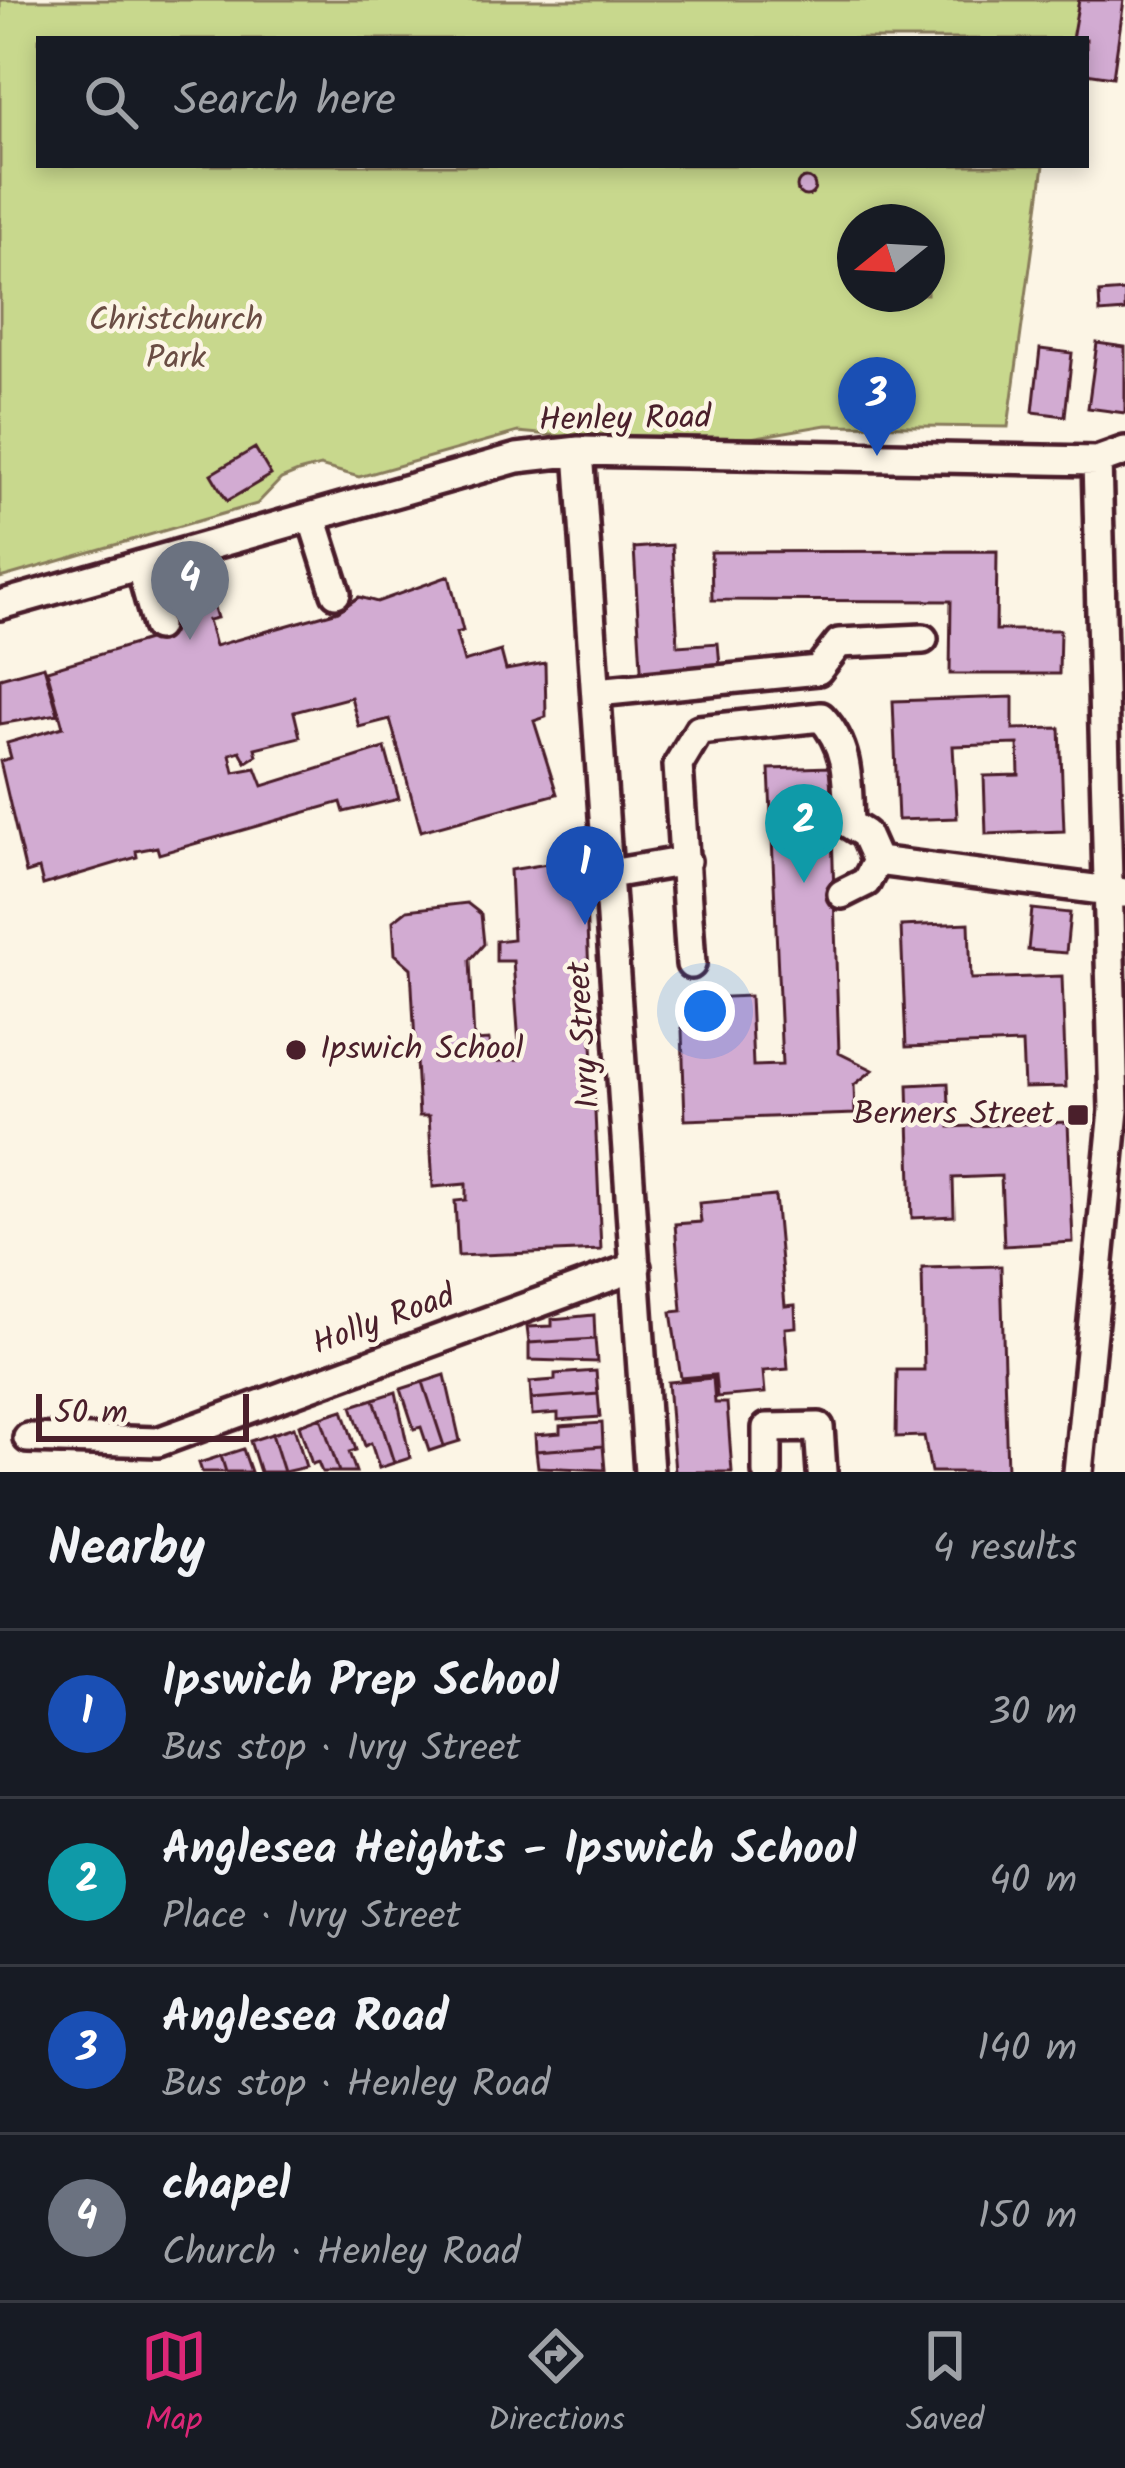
<!DOCTYPE html>
<html lang="en">
<head>
<meta charset="utf-8">
<style>
  :root { --surface:#171b24; --page:#242831; --text:#f1f3f6; --muted:#9ea1a6; --line:#363941; --accent:#db2777 }
  body { margin:0; font-family:Kalam,sans-serif; background:var(--page); color:var(--text) }
  .compass { position:absolute; left:837px; top:204px; width:108px; height:108px; border-radius:50%; background:var(--surface); box-shadow:0 6px 18px #0003; rotate:252deg }
  .scale { position:absolute; left:36px; bottom:30px; width:213px; box-sizing:border-box; padding-left:12px; border:6px solid #4a1f2b; border-top:0; font-size:33px; line-height:42px; white-space:nowrap; color:#4a1f2b; -webkit-text-stroke:9px #fcf5e5; paint-order:stroke }
  .you { position:absolute; left:705px; top:1011px; width:42px; height:42px; margin:-30px; border:9px solid #fff; border-radius:50%; background:#1a73e8; box-shadow:0 0 0 18px #1a73e833 }
  .badge { display:grid; place-items:center; width:78px; height:78px; border-radius:50%; background:var(--accent); color:#fff; font-size:39px; font-weight:700 }
  .pin { position:absolute; translate:-50% -99px; filter:drop-shadow(0 3px 6px #0008) }
  .pin::after { content:''; position:absolute; top:63px; width:42px; height:36px; background:inherit; clip-path:polygon(0 0,100% 0,50% 100%) }
  .list { margin:0; padding:0; list-style:none }
  h2 { display:flex; justify-content:space-between; align-items:center; height:156px; margin:0; padding:0 48px; font-size:51px }
  h2 small { font-size:39px; font-weight:400; color:var(--muted) }
  .list li { display:grid; grid-template-columns:78px 1fr auto; gap:36px; align-items:center; box-sizing:border-box; height:168px; padding:0 48px; border-top:3px solid var(--line) }
  .list b { display:block; font-size:45px; white-space:nowrap }
  .list p { margin:0; font-size:39px; white-space:nowrap; color:var(--muted) }
  .list em { font-size:39px; font-style:normal; color:var(--muted) }
  .icon { flex:none; width:66px; height:66px; fill:none; stroke:currentColor; stroke-width:2; stroke-linecap:round; stroke-linejoin:round }
  .map { position:relative; flex:none; width:1125px; height:1472px; overflow:hidden }
  .search { position:absolute; background:var(--surface); box-shadow:0 6px 18px #0003; left:36px; right:36px; top:36px; height:132px; display:flex; align-items:center; gap:30px; box-sizing:border-box; padding:0 42px; border-radius:0px; color:var(--muted); font-size:45px }
  .sheet { height:828px; background:var(--surface) }
  nav { display:flex; justify-content:space-around; align-items:center; box-sizing:border-box; height:168px; border-top:3px solid var(--line); background:var(--surface); font-size:33px; color:var(--muted) }
  nav a { display:grid; justify-items:center; gap:6px }
  nav .on { color:var(--accent) }
  .map>svg:first-child { display:block }
  .green { fill:#c8d88d; stroke:#897c5c; stroke-width:3; fill-rule:evenodd }
  .building { fill:#d2abd2; stroke:#4a1f2b; stroke-width:3 }
  .lines { fill:none; stroke-linecap:round; stroke-linejoin:round }
  .minor-casing { stroke:#4a1f2b; stroke-width:36 }
  .minor { stroke:#fcf5e5; stroke-width:27 }
  .poi-dot { fill:#4a1f2b; stroke:#fcf5e5; stroke-width:4.5 }
  .labels { text-anchor:middle; dominant-baseline:central; stroke-width:9; stroke-linejoin:round; paint-order:stroke }
  .park-label { font-size:33px; fill:#6a4d44; stroke:#fcf5e5 }
  .street-label { font-size:33px; fill:#4a1f2b; stroke:#fcf5e5 }
  .poi-label { font-size:33px; fill:#4a1f2b; stroke:#fcf5e5; text-anchor:start }
</style>
</head>
<body>
<div class="map">
<svg width="1125" height="1472" viewBox="0 0 1125 1472">
  <rect width="100%" height="100%" fill="#fcf5e5"/>
  <filter id="ink" filterUnits="userSpaceOnUse"><feTurbulence type="fractalNoise" baseFrequency=".00833" numOctaves="2"/><feDisplacementMap in="SourceGraphic" scale="24" xChannelSelector="R" yChannelSelector="G"/><feConvolveMatrix kernelMatrix="1 2 1 2 8 2 1 2 1" color-interpolation-filters="sRGB"/></filter>
  <g filter="url(#ink)">
    <!-- green -->
    <path class="green" d="M 0,0 L 1079,0 L 1073,39 L 39,39 L 39,165 L 1044,165 L 1008,427 L 826,425 L 692,448 L 518,432 L 359,477 L 320,466 L 298,472 L 281,479 L 257,504 L 0,578 ZM 855,222 L 927,222 L 927,294 L 855,294 Z"/>
    <!-- building -->
    <path class="building" d="M 1079,0 L 1124,0 L 1113,77 L 1086,73 L 1086,39 L 1072,39 Z
      M797 187a9 9 0 1 1 18 0a9 9 0 1 1-18 0Z
      M 1125,291 L 1125,311 L 1100,313 L 1099,293 Z
      M 1097,343 L 1125,347 L 1125,413 L 1088,408 Z
      M 1040,349 L 1072,353 L 1065,416 L 1033,412 Z
      M 255,448 L 271,475 L 227,501 L 211,474 Z
      M 672,545 L 678,646 L 718,643 L 721,677 L 642,685 L 634,548 Z
      M 997,551 L 996,630 L 1060,630 L 1059,674 L 950,674 L 951,601 L 712,600 L 711,552 Z
      M 449,576 L 463,631 L 456,633 L 464,662 L 501,651 L 506,670 L 545,663 L 546,717 L 534,721 L 557,794 L 421,831 L 390,719 L 359,727 L 351,697 L 294,712 L 300,737 L 255,748 L 257,755 L 246,762 L 240,751 L 230,754 L 234,772 L 256,768 L 263,786 L 385,748 L 399,799 L 344,812 L 341,802 L 159,854 L 157,847 L 136,851 L 137,857 L 43,885 L 39,869 L 26,873 L 0,761 L 11,758 L 7,743 L 63,727 L 47,670 L 165,635 L 154,595 L 206,581 L 217,618 L 208,620 L 215,646 L 338,611 L 359,597 L 377,602 Z
      M 44,666 L 58,714 L 0,724 L 0,678 Z
      M 1013,697 L 1013,729 L 1060,728 L 1064,831 L 986,834 L 984,776 L 1019,775 L 1018,744 L 953,746 L 957,818 L 898,820 L 893,701 Z
      M 830,767 L 839,1053 L 873,1070 L 854,1085 L 855,1114 L 685,1120 L 681,999 L 750,996 L 753,1066 L 782,1065 L 769,769 Z
      M 584,858 L 601,1250 L 458,1256 L 455,1201 L 466,1200 L 466,1184 L 433,1187 L 429,1116 L 419,1116 L 411,968 L 395,954 L 393,921 L 407,910 L 467,903 L 481,914 L 484,944 L 470,960 L 474,1041 L 489,1040 L 491,1062 L 520,1059 L 513,961 L 496,961 L 496,941 L 513,939 L 510,870 Z
      M 1032,909 L 1070,913 L 1066,953 L 1028,950 Z
      M 969,923 L 971,979 L 1062,976 L 1066,1087 L 1024,1088 L 1022,1043 L 906,1047 L 901,926 Z
      M 948,1083 L 950,1127 L 1068,1122 L 1073,1242 L 1004,1246 L 1001,1176 L 953,1178 L 954,1216 L 912,1218 L 908,1085 Z
      M 775,1196 L 785,1306 L 795,1305 L 796,1327 L 785,1328 L 788,1369 L 763,1371 L 765,1393 L 717,1397 L 715,1375 L 681,1378 L 671,1312 L 682,1311 L 675,1224 L 701,1222 L 699,1203 Z
      M 1001,1266 L 1007,1472 L 931,1472 L 924,1436 L 896,1437 L 897,1370 L 924,1370 L 922,1268 Z
      M 594,1315 L 595,1339 L 529,1343 L 527,1327 L 552,1326 L 552,1319 Z
      M 595,1339 L 597,1362 L 529,1360 L 529,1343 Z
      M 596,1371 L 598,1394 L 531,1399 L 530,1382 L 555,1380 L 555,1374 Z
      M 445,1375 L 460,1441 L 444,1446 L 423,1382 Z
      M 713,1378 L 715,1403 L 727,1403 L 732,1472 L 675,1472 L 668,1382 Z
      M 423,1382 L 444,1446 L 429,1451 L 421,1427 L 414,1429 L 401,1389 Z
      M 396,1392 L 410,1458 L 394,1463 L 374,1399 Z
      M 598,1394 L 600,1417 L 558,1420 L 558,1413 L 532,1415 L 531,1399 Z
      M 374,1399 L 394,1463 L 379,1468 L 371,1443 L 365,1446 L 352,1406 Z
      M 343,1410 L 356,1450 L 349,1452 L 356,1472 L 339,1472 L 321,1417 Z
      M 321,1417 L 339,1472 L 322,1472 L 318,1462 L 312,1464 L 299,1425 Z
      M 602,1423 L 603,1446 L 536,1451 L 535,1435 L 560,1433 L 560,1426 Z
      M 294,1427 L 306,1467 L 284,1472 L 272,1434 Z
      M 272,1434 L 284,1472 L 260,1472 L 250,1441 Z
      M 603,1446 L 605,1470 L 538,1467 L 536,1451 Z
      M 243,1449 L 251,1472 L 226,1472 L 221,1456 Z
      M 221,1456 L 226,1472 L 202,1472 L 199,1463 Z"/>
    <g class="lines">
      <defs>
        <path id="minor" d="M 579,451 L 649,1472
          M 312,517 L 336,593
          M 140,565 L 157,626
          M 0,605 L 517,458 L 579,451 L 1097,461 L 1125,451
          M 597,692 L 818,670 L 839,643 L 923,639
          M 877,861 L 1125,893
          M 610,874 L 686,861
          M 691,964 L 678,765 L 699,730 L 821,717 C 850,748 847,783 849,824 L 865,834 L 877,861 L 866,882 L 842,894
          M 28,1438 L 158,1442 L 636,1267
          M 767,1472 L 767,1428 L 819,1427 L 822,1472
          M 1078,1472 L 1114,1110 L 1097,461"/>
      </defs>
      <!-- minor casing -->
      <use href="#minor" class="minor-casing"/>
      <!-- minor -->
      <use href="#minor" class="minor"/>
    </g>
  </g>
  <!-- markers -->
  <g class="poi-dot">
    <circle cx="296" cy="1050" r="12"/>
    <rect x="1066" y="1103" width="24" height="24" rx="6"/>
  </g>
  <g class="labels">
    <!-- park labels -->
    <g class="park-label">
      <text x="176" y="321">Christchurch<tspan x="176" dy="38">Park</tspan></text>
    </g>
    <!-- street labels -->
    <g class="street-label">
      <text transform="translate(625 420) rotate(-1)">Henley Road</text>
      <text transform="translate(585 1035) rotate(-94)">Ivry Street</text>
      <text transform="translate(384 1321) rotate(-20)">Holly Road</text>
    </g>
    <!-- poi labels -->
    <g class="poi-label">
      <text x="320" y="1050">Ipswich School</text>
      <text x="1054" y="1115" text-anchor="end">Berners Street</text>
    </g>
  </g>
</svg>
<svg class="compass" viewBox="-18 -18 36 36"><path d="M0-13l5 13h-10z" fill="#e53935"/><path d="M0 13l5-13h-10z" fill="#9ea1a6"/></svg>
<div class="scale">50 m</div>
<div class="you"></div>
<div class="pin badge" style="left:585px;top:925px;background:#1a4fb4">1</div>
<div class="pin badge" style="left:804px;top:883px;background:#0f9aa8">2</div>
<div class="pin badge" style="left:877px;top:456px;background:#1a4fb4">3</div>
<div class="pin badge" style="left:190px;top:640px;background:#6b7280">4</div>
<div class="search"><svg class="icon" aria-label="search" viewBox="0 0 24 24"><circle cx="10" cy="10" r="6"/><path d="M15 15l6 6"/></svg>Search here</div>
</div>
<section class="sheet">
<h2>Nearby<small>4 results</small></h2>
<ul class="list">
<li><span class="badge" style="background:#1a4fb4">1</span><div><b>Ipswich Prep School</b><p>Bus stop · Ivry Street</p></div><em>30 m</em></li>
<li><span class="badge" style="background:#0f9aa8">2</span><div><b>Anglesea Heights - Ipswich School</b><p>Place · Ivry Street</p></div><em>40 m</em></li>
<li><span class="badge" style="background:#1a4fb4">3</span><div><b>Anglesea Road</b><p>Bus stop · Henley Road</p></div><em>140 m</em></li>
<li><span class="badge" style="background:#6b7280">4</span><div><b>chapel</b><p>Church · Henley Road</p></div><em>150 m</em></li>
</ul>
</section>
<nav>
<a class="on"><svg class="icon" aria-label="map" viewBox="0 0 24 24"><path d="M3 6l6-2 6 2 6-2v14l-6 2-6-2-6 2zM9 4v14M15 6v14"/></svg>Map</a>
<a><svg class="icon" aria-label="directions" viewBox="0 0 24 24"><path d="M12 3l9 9-9 9-9-9zM9 14v-3h6M13 9l2 2-2 2"/></svg>Directions</a>
<a><svg class="icon" aria-label="saved" viewBox="0 0 24 24"><path d="M7 4h10v16l-5-4-5 4z"/></svg>Saved</a>
</nav>
</body>
</html>
